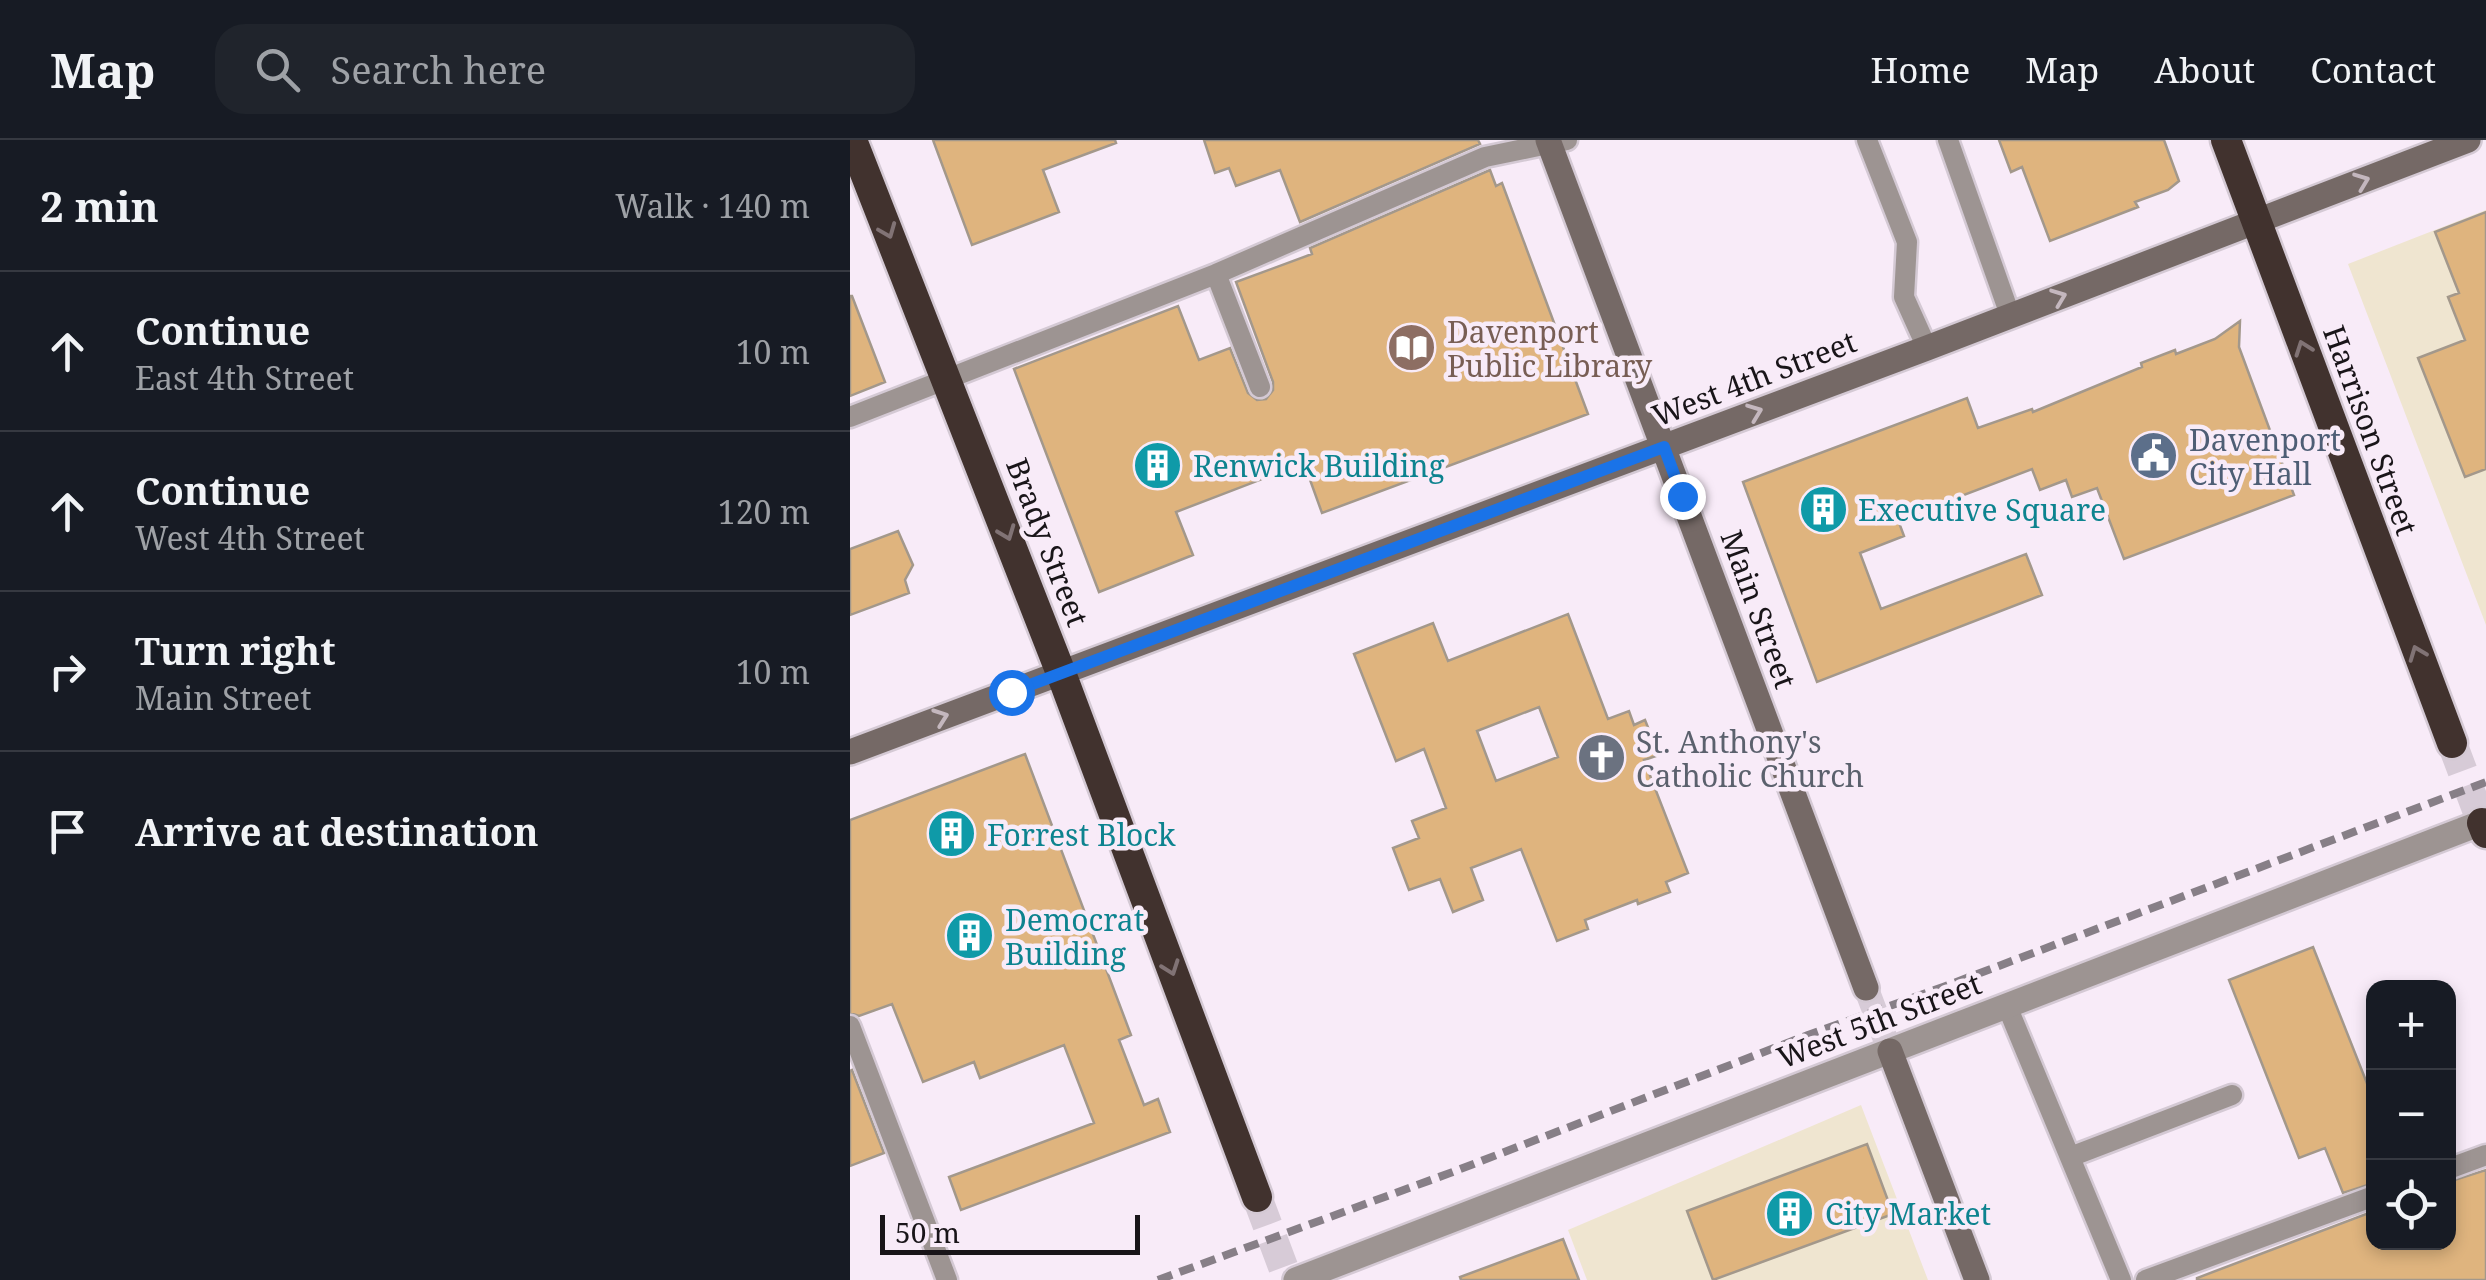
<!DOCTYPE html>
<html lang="en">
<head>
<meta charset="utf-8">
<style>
  :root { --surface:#171b24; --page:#20242c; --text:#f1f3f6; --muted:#9ea1a6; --line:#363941 }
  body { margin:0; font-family:"Noto Serif",serif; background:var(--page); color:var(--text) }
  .controls { position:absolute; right:30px; bottom:30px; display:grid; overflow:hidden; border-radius:20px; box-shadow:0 5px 15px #0003 }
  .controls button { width:90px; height:90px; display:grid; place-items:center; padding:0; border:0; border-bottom:2px solid var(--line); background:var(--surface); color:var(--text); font:50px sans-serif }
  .scale { position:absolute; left:30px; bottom:25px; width:260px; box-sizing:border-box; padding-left:10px; border:5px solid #191519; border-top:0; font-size:28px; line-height:35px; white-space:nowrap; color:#191519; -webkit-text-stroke:8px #f8ebf8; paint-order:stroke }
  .stop { position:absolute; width:30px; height:30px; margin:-22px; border:8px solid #1a73e8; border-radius:50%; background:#fff }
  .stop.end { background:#1a73e8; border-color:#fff; box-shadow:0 2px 10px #0008 }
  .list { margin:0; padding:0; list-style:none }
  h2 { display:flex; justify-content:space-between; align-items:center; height:130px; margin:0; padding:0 40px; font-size:42px }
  h2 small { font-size:32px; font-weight:400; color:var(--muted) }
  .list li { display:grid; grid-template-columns:65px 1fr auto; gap:30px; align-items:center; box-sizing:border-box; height:160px; padding:0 40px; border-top:2px solid var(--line) }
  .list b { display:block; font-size:38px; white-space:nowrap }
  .list p { margin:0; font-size:32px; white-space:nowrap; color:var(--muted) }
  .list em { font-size:32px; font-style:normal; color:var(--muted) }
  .icon { flex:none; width:55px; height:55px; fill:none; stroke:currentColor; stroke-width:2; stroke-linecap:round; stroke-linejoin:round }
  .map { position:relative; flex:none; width:1636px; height:1140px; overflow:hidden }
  header { display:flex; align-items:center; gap:60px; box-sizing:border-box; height:140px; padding:0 50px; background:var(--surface); border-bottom:2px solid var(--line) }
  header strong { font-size:48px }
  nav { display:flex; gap:55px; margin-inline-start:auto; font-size:35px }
  .search { width:700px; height:90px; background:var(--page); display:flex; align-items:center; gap:25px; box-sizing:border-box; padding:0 35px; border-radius:30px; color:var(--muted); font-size:38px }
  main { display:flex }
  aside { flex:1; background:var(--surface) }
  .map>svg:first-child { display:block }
  .commercial { fill:#efe5d0 }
  .building { fill:#dfb47e; stroke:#a3988b; stroke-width:2.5; fill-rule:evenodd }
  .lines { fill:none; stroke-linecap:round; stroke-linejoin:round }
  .secondary-tunnel { stroke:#d7cbd7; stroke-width:25; stroke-dasharray:25 12; stroke-linecap:butt }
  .highway-tunnel { stroke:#d7cbd7; stroke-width:30; stroke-dasharray:30 15; stroke-linecap:butt }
  .lane-casing { stroke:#d4c9d4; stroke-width:25 }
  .street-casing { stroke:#d4c9d4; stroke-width:30 }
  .secondary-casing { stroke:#d4c9d4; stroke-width:30 }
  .highway-casing { stroke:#d4c9d4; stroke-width:35 }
  .lane { stroke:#9d9492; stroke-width:20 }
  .street { stroke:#9d9492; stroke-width:25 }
  .secondary { stroke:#756966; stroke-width:25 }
  .highway { stroke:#41322e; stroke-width:30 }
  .rail { stroke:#877f87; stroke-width:8; stroke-dasharray:15 8; stroke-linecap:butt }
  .oneway { stroke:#c4b7be }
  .oneway2 { stroke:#817375 }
  .route { stroke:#1a73e8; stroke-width:12 }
  .labels { text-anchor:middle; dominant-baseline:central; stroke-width:9; stroke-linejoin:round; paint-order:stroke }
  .education-label { font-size:30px; fill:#785e54; stroke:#f8ebf8; text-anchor:start }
  .street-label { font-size:30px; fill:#191519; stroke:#f8ebf8 }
  .service-label { font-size:30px; fill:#4e5e75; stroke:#f8ebf8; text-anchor:start }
  .culture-label { font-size:30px; fill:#0d838f; stroke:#f8ebf8; text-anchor:start }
  .worship-label { font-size:30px; fill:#5b616d; stroke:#f8ebf8; text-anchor:start }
</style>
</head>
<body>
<header>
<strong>Map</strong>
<div class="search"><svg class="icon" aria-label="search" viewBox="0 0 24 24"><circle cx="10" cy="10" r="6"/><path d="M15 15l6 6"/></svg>Search here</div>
<nav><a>Home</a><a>Map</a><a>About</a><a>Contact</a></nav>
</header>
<main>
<aside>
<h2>2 min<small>Walk · 140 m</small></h2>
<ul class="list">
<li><svg class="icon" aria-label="ahead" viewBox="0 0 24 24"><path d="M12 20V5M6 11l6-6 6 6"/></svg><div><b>Continue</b><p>East 4th Street</p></div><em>10 m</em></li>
<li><svg class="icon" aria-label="ahead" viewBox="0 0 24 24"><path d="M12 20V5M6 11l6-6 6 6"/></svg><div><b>Continue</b><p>West 4th Street</p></div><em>120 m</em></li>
<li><svg class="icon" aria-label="right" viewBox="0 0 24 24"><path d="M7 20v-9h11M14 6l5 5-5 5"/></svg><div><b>Turn right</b><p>Main Street</p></div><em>10 m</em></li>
<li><svg class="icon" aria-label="arrive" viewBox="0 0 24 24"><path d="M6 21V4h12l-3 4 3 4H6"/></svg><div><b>Arrive at destination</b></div></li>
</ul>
</aside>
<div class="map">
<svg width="1636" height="1140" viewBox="0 0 1636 1140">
  <rect width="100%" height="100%" fill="#f8ebf8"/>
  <!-- commercial -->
  <path class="commercial" d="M 1636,70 L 1636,485 L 1498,124 Z
    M 1011,965 L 1078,1140 L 737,1140 L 718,1090 Z"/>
  <!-- building -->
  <path class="building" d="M 83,0 L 265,0 L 266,3 L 193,30 L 209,72 L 122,105 Z
    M 354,0 L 628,0 L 630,4 L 450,82 L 430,30 L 386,46 L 379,28 L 365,33 Z
    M 1149,0 L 1314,0 L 1329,41 L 1318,50 L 1285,62 L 1288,67 L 1200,101 L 1172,27 L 1161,32 Z
    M 640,30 L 646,46 L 652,43 L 738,274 L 472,373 L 454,323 L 326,372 L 343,415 L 249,452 L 164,229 L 328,166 L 349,220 L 380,208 L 398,253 L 407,260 L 416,259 L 423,250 L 423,242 L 386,142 L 462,114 L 460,108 Z
    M 1636,72 L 1636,329 L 1615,337 L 1568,218 L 1615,200 L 1598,157 L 1609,153 L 1585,92 Z
    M 0,156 L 2,156 L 35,242 L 0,256 Z
    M 1390,181 L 1389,207 L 1444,355 L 1274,419 L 1247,348 L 1222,357 L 1216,340 L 1190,350 L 1182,329 L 1048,380 L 1054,396 L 1010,413 L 1031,469 L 1176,414 L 1192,455 L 967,542 L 893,342 L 1117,258 L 1128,288 L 1182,269 L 1183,272 L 1292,227 L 1291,223 L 1325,210 L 1326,214 L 1365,199 Z
    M 48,391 L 63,425 L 55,440 L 59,453 L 0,475 L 0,409 Z
    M 718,474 L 758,579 L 779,571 L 784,585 L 795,580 L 809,615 L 794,620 L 838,733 L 816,742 L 820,752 L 788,764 L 787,760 L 735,780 L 738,789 L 707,801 L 671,709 L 621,728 L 633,760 L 603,772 L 590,739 L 559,750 L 543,708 L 569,698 L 562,681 L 596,668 L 574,609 L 546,621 L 504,514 L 583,483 L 598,521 ZM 689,567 L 708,617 L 646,641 L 627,591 Z
    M 175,614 L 281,895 L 269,900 L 294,965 L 308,959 L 320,992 L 111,1070 L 99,1037 L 244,983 L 214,905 L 130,938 L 124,922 L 73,942 L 42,864 L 9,876 L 0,873 L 0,680 Z
    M 1463,807 L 1524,961 L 1524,1043 L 1493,1053 L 1475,1008 L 1449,1018 L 1379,840 Z
    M 2,930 L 34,1013 L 0,1026 L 0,931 Z
    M 1017,1004 L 1043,1074 L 863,1140 L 837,1071 Z
    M 1636,1030 L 1636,1140 L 1347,1140 L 1347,1138 L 1524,1071 L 1524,1102 L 1598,1102 L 1598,1042 Z
    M 713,1099 L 729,1140 L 611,1140 L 610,1137 Z"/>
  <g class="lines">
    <!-- secondary-tunnel -->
    <path class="secondary-tunnel" d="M 1016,848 L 1040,911"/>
    <!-- highway-tunnel -->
    <path class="highway-tunnel" d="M 1602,603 L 1632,683
      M 407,1057 L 438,1140"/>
    <defs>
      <path id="lane" d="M 1017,0 L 1057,102 L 1054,157 L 1077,208
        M 1098,0 L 1160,175
        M 366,134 L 410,247
        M 0,277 L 366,134 L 635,17 L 717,0
        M 1157,866 L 1271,1140
        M 0,886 L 97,1140
        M 1220,1017 L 1382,955
        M 1598,1029 L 1636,1015
        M 1296,1140 L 1524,1056"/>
      <path id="street" d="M 446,1140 L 1636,681"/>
      <path id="secondary" d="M 698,0 L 1016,848
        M 0,612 L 1077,208 L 1618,0
        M 1040,911 L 1127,1140"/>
      <path id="highway" d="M 2,0 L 211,533 L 407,1057
        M 1376,0 L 1602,603
        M 1632,683 L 1636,693"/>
    </defs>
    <!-- lane casing -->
    <use href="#lane" class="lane-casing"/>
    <!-- street casing -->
    <use href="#street" class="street-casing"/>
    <!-- secondary casing -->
    <use href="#secondary" class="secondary-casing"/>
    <!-- highway casing -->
    <use href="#highway" class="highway-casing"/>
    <!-- lane -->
    <use href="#lane" class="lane"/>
    <!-- street -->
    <use href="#street" class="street"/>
    <!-- secondary -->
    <use href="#secondary" class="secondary"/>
    <!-- highway -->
    <use href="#highway" class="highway"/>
    <!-- rail -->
    <path class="rail" d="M 308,1140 L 600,1033 L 958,895 L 1093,847 L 1636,642"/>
  </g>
  <!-- one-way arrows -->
  <defs><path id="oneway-chevron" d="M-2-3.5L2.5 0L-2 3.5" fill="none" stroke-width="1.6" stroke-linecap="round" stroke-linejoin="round" transform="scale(2.5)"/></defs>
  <g class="oneway">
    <use href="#oneway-chevron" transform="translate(1512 41) rotate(-21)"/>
    <use href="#oneway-chevron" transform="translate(1209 157) rotate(-21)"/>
    <use href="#oneway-chevron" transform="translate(905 272) rotate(-21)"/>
    <use href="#oneway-chevron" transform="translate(91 577) rotate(-20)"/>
  </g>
  <g class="oneway2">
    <use href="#oneway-chevron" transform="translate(38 91) rotate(68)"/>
    <use href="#oneway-chevron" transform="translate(1453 208) rotate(-110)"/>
    <use href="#oneway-chevron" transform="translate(157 393) rotate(69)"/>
    <use href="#oneway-chevron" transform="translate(1567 513) rotate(-111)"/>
    <use href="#oneway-chevron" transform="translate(321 828) rotate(70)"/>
  </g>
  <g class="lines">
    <!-- route -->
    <path class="route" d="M 161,552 L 814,307 L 832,356"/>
  </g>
  <!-- icons -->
  <defs>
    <symbol id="library-disc" viewBox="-11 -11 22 22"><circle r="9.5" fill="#8d6e63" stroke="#f8ebf8"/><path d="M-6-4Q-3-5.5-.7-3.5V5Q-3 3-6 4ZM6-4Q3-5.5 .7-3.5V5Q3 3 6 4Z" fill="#fff"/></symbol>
    <symbol id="civic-disc" viewBox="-11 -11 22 22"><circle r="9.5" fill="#5c6f8a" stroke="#f8ebf8"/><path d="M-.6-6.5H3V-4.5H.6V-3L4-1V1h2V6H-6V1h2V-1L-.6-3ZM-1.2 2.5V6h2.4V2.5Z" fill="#fff"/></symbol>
    <symbol id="building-disc" viewBox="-11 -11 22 22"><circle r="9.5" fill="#0f9aa8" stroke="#f8ebf8"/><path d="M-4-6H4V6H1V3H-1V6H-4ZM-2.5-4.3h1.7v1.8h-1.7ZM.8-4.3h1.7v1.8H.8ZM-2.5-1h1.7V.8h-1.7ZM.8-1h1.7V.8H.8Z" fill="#fff"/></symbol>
    <symbol id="church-disc" viewBox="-11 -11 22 22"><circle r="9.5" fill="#6b7280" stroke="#f8ebf8"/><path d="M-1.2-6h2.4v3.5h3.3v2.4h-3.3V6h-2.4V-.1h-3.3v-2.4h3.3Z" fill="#fff"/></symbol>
  </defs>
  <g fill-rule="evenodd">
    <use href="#library-disc" x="534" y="180" width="55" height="55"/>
    <use href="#civic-disc" x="1276" y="288" width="55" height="55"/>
    <use href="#building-disc" x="280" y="298" width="55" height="55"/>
    <use href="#building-disc" x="946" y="342" width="55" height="55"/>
    <use href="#church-disc" x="724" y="590" width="55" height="55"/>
    <use href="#building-disc" x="74" y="666" width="55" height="55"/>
    <use href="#building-disc" x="92" y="768" width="55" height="55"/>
    <use href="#building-disc" x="912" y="1046" width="55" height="55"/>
  </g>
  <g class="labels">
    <!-- education labels -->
    <g class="education-label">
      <text x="597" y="191">Davenport<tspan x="597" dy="34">Public Library</tspan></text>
    </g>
    <!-- street labels -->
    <g class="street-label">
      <text transform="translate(904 238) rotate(-21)">West 4th Street</text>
      <text transform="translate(1521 290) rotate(70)">Harrison Street</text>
      <text transform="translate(198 402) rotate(69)">Brady Street</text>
      <text transform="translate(909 469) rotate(70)">Main Street</text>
      <text transform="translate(1029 880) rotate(-21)">West 5th Street</text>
    </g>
    <!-- service labels -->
    <g class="service-label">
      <text x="1339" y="299">Davenport<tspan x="1339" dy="34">City Hall</tspan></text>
    </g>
    <!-- culture labels -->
    <g class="culture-label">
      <text x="343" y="325">Renwick Building</text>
      <text x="1008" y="369">Executive Square</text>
      <text x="137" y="694">Forrest Block</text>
      <text x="155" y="779">Democrat<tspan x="155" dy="34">Building</tspan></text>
      <text x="975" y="1073">City Market</text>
    </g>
    <!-- worship labels -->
    <g class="worship-label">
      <text x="786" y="601">St. Anthony's<tspan x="786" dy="34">Catholic Church</tspan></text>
    </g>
  </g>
</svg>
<div class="controls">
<button>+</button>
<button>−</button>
<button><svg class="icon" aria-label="locate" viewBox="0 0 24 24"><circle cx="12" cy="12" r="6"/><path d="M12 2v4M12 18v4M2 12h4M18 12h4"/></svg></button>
</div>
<div class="scale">50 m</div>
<div class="stop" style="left:161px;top:552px"></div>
<div class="stop end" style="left:832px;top:356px"></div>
</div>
</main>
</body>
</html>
